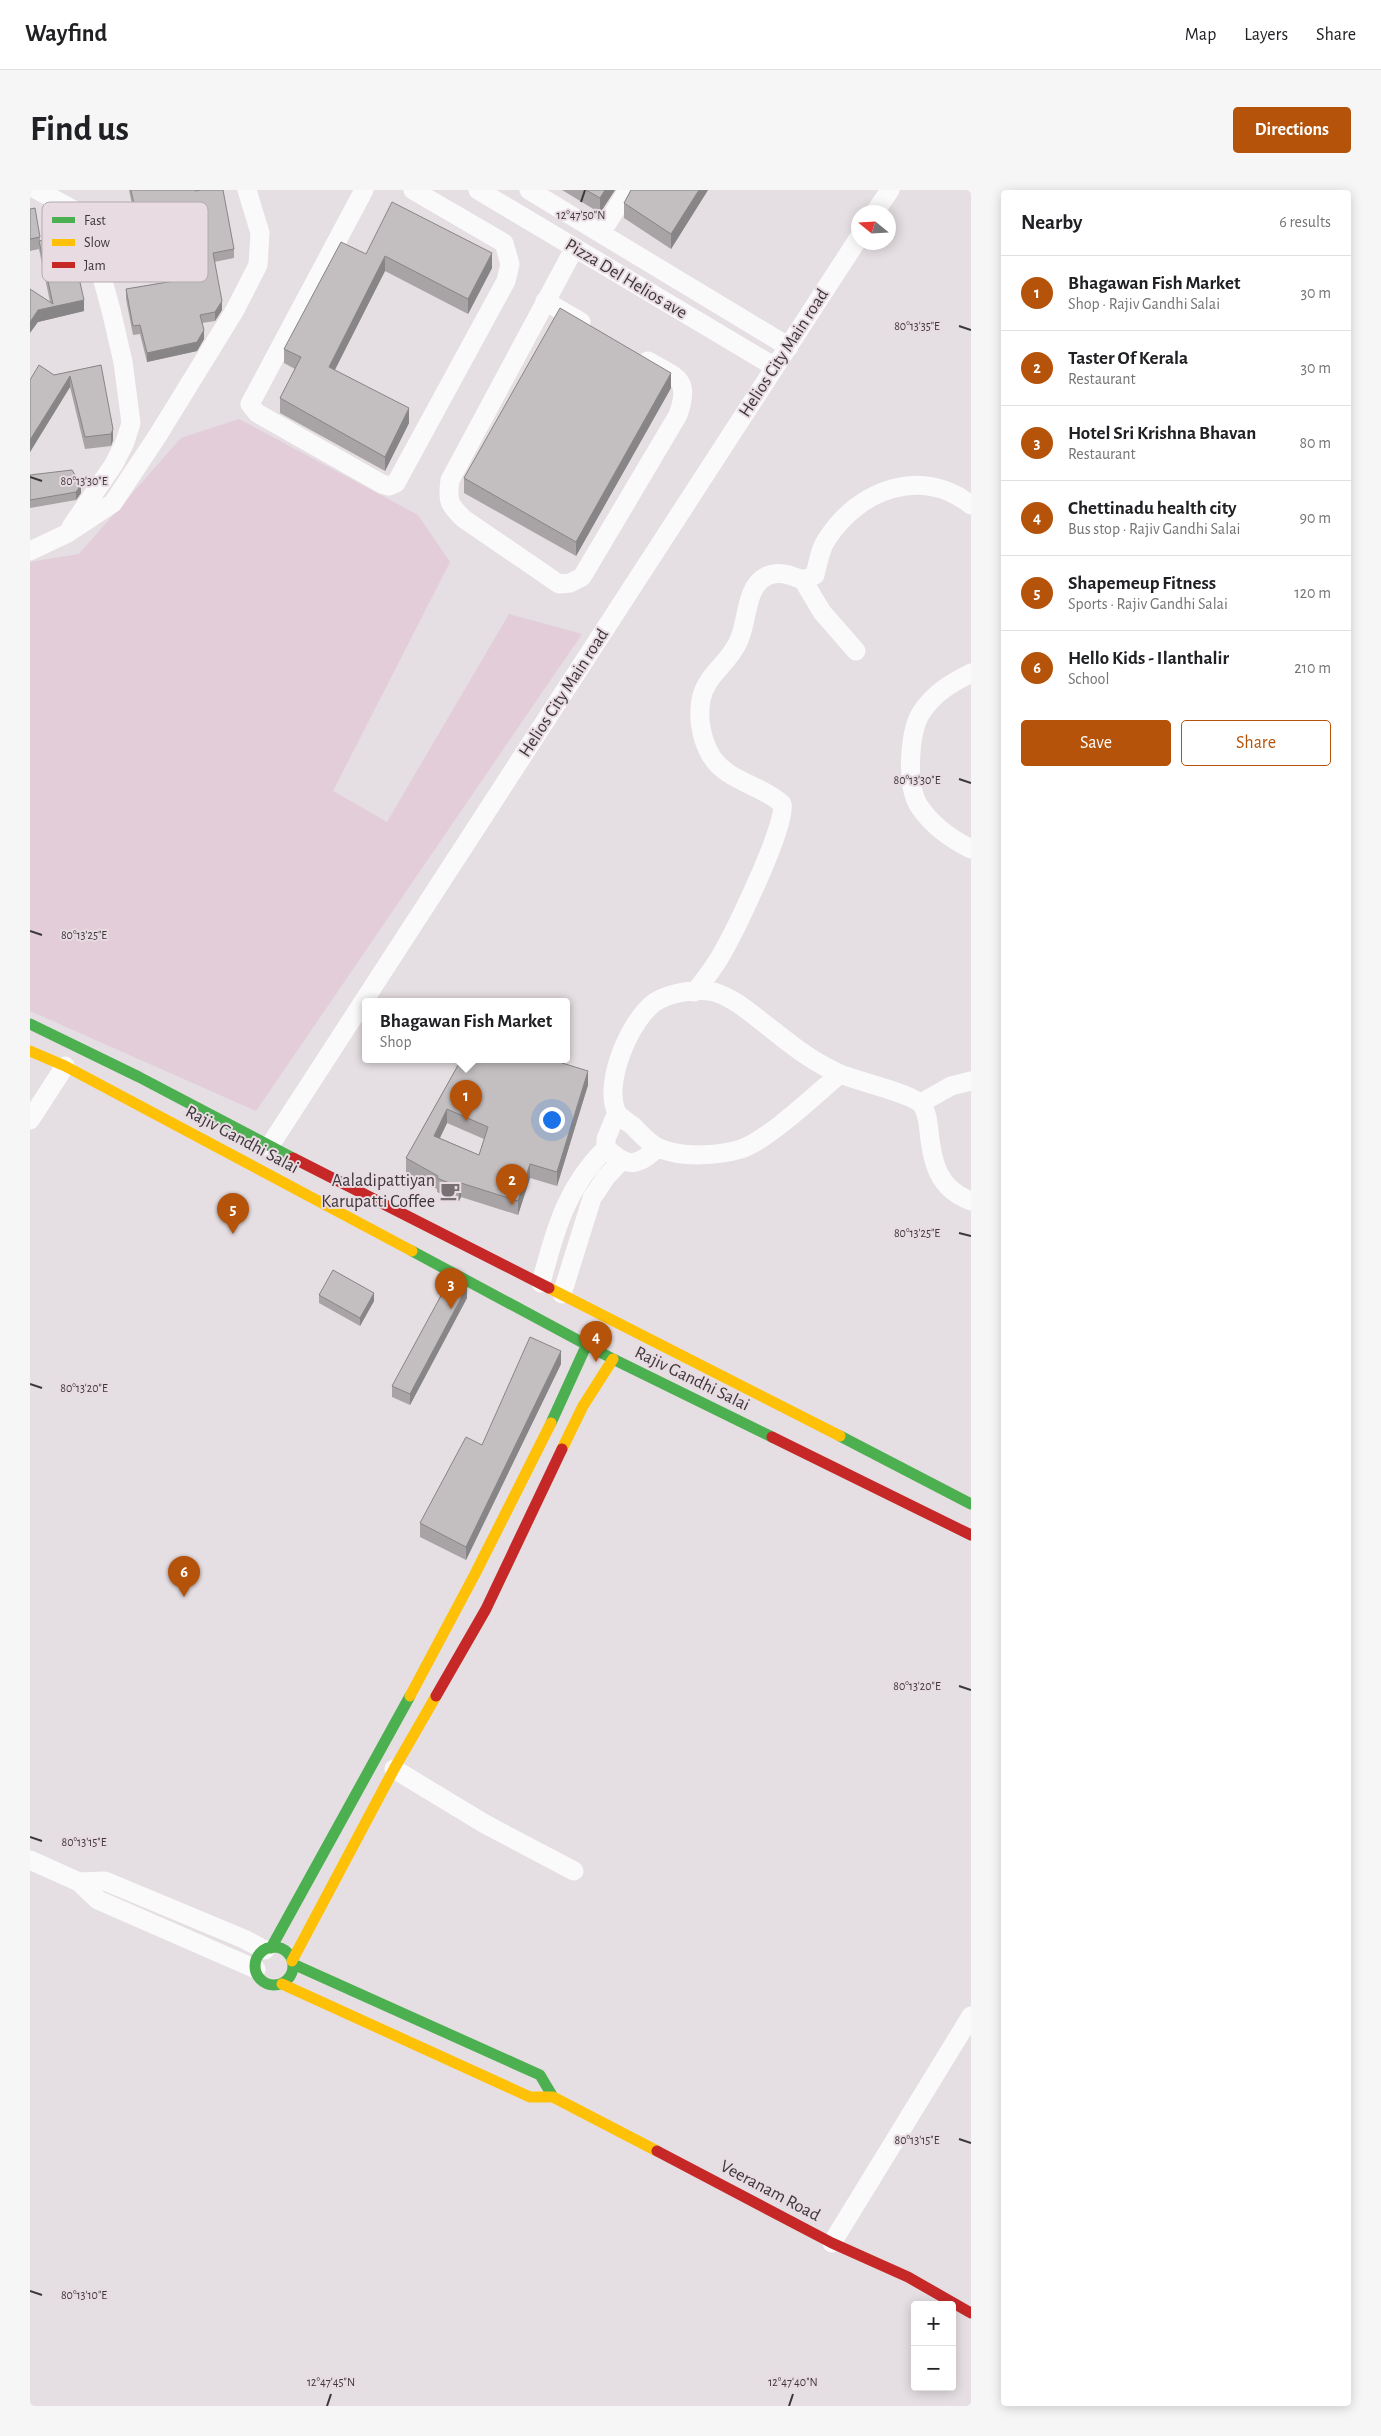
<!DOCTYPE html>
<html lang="en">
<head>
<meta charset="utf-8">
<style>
  :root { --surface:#fff; --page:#f6f6f6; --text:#202124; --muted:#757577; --line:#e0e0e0; --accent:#b45309 }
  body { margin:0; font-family:"Alegreya Sans",sans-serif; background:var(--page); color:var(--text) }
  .controls { position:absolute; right:15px; bottom:15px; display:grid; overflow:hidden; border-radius:5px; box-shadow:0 2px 12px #0003 }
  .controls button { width:45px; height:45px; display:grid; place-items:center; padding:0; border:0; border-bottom:1px solid var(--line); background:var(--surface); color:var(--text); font:25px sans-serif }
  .compass { position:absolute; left:821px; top:15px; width:45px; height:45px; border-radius:50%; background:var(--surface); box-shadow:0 2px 12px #0003; rotate:288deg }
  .you { position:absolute; left:521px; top:929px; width:18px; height:18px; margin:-12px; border:4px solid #fff; border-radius:50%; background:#1a73e8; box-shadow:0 0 0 8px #1a73e833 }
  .badge { display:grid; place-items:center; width:32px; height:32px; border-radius:50%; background:var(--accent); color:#fff; font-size:16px; font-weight:700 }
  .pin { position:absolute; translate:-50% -41px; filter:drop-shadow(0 1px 2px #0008) }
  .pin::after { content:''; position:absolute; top:26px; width:18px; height:15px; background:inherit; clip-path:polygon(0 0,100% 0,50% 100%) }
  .popup { position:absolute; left:332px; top:808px; width:208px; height:65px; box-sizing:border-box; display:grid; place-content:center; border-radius:5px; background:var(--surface); filter:drop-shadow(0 1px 4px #0005); font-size:16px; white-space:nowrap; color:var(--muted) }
  .popup b { font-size:19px; color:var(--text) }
  .popup::after { content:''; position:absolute; left:50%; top:100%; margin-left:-10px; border:10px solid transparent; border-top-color:var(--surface) }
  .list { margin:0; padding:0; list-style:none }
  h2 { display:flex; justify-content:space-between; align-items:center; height:65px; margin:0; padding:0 20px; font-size:21px }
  h2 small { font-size:16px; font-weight:400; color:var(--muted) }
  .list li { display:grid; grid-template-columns:32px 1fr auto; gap:15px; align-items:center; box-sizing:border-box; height:75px; padding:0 20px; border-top:1px solid var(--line) }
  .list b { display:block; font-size:19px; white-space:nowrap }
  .list p { margin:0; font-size:16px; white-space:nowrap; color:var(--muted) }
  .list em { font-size:16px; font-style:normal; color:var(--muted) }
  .actions { display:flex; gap:10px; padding:15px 20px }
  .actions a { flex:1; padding:11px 0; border:1px solid var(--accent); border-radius:5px; text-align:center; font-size:18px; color:var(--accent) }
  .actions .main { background:var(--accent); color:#fff }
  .map { position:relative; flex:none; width:941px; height:2216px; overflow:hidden; border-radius:5px }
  header { display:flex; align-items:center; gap:30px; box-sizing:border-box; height:70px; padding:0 25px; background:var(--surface); border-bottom:1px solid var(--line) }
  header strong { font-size:24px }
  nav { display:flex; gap:28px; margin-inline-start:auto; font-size:18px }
  .intro { display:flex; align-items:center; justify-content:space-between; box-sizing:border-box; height:120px; padding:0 30px }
  h1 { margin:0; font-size:35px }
  .button { padding:12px 22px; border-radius:5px; background:var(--accent); color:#fff; font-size:18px; font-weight:700 }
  main { display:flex; gap:30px; padding:0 30px }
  aside { flex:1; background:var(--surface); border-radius:5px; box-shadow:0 2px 12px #0003 }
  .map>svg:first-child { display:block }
  .green { fill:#e2cdd9 }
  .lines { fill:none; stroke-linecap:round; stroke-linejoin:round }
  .street { stroke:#fbfafb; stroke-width:19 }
  .fast { stroke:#4caf50; stroke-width:11 }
  .slow { stroke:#ffc107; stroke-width:11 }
  .jam { stroke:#c62828; stroke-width:11 }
  .wall { fill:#a8a3a5; fill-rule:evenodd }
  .shaded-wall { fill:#888586 }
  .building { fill:#c3bec0; stroke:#888586; fill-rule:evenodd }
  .ticks { fill:none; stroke:#3c3739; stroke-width:2 }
  .labels { text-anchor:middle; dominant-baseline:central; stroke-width:4; stroke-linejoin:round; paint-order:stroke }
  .street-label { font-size:18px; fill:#3c3739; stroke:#e8dbe2 }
  .poi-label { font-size:18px; fill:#3c3739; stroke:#e8dbe2; text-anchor:end }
  .key { fill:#e8dbe2; stroke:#b4aaaf; stroke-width:1 }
  .key-label { font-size:14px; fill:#3c3739 }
  .ticks-label { font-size:12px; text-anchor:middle; fill:#3c3739; stroke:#e8dbe2; stroke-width:4; stroke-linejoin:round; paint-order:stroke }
</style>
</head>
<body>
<header>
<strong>Wayfind</strong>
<nav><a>Map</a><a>Layers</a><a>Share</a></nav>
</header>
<div class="intro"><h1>Find us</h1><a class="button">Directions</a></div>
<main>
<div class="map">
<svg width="941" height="2216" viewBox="0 0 941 2216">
  <rect width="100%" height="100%" fill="#e5dee2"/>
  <!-- green -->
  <path class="green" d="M 209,229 L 388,325 L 420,372 L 303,601 L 357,632 L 479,424 L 552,444 L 226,921 L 0,821 L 0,372 L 49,364 L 151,248 Z"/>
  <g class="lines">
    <!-- street -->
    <path class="street" d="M 7,0 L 42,19 L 60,44 L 81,120 L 93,172 L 101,233 L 95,252 L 84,274 L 41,337
      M 334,0 L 220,214 L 227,223 L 352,294 L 359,296 L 366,293 L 476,91 L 480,74 L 474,53 L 383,0
      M 448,0 L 745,177
      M 499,0 L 759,157
      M 845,22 L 860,0
      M 571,43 L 598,0
      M 544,59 L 420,290 C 417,311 419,315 434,329 L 529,394 L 540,393 L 552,387 L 648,225 C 661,188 647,188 618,171
      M 515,111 L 551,132
      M 0,361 L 36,344 L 83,313 L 128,245 L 205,120 L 228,75 L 230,43 L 217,0
      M 773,390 L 792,422 L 826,461
      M 941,483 C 921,493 903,504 891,523 C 879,543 876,596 889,616 C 901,634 921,649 941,659
      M 665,802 C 674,790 683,779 690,767 C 703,745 758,633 752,614 C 731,594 693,591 679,562 C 671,547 668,527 671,510 C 675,485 700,473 709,450 C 718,431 715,396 737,386 C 749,380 762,386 773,390 L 785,385 C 788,373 790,359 797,349 C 829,299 892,276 941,315
      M 810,884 C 785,873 765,858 744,841 C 725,827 707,809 684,802 C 667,798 639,803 625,812 C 600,830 574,891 586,921 C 589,927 598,932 603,936 C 610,943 619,954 629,958 C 651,968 688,966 711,959 C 738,950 786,904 810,884 C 827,891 884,904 892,915 C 897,922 898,932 899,941 C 902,972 908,999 941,1011
      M 891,913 L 921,896 L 941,891
      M 587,922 L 576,949 L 576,958 C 597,977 606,978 627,958
      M 0,930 L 35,876
      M 239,957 L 828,49
      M 511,1093 C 525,1040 536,998 576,958
      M 532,1104 L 562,1008 L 576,987 L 591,971
      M 364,1579 L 455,1634 L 544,1681
      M 0,1670 L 49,1692 L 68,1710 L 226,1779
      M 49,1692 L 75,1691 L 214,1749 L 235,1760
      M 802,2053 L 941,1826"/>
    <!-- fast -->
    <path class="fast" d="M 0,834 L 109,887 L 263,968
      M 382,1061 L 583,1169 L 742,1247
      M 521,1233 L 557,1154
      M 810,1246 L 941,1314
      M225 1776a19 19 0 1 1 38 0a19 19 0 1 1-38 0Z
      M 241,1758 L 380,1506
      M 263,1774 L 510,1885 L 523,1907"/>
    <!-- slow -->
    <path class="slow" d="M 0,861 L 35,876 L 382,1061
      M 519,1098 L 810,1246
      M 532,1259 L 553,1216 L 583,1169
      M 380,1506 L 445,1384 L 521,1233
      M 262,1771 L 364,1579 L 406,1506
      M 252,1794 L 500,1907 L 523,1907 L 627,1961"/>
    <!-- jam -->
    <path class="jam" d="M 263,968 L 519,1098
      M 742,1247 L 941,1345
      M 406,1506 L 456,1419 L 532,1259
      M 627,1961 L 802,2053 L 878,2087 L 941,2123"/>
  </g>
  <!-- wall -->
  <path class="wall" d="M 99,0 L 165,0 L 204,59 L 204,68 L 184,72 L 192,120 L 185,131 L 172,133 L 174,149 L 167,161 L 117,172 L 110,144 L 103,145 L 96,109 L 96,99 L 154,89 L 149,65 L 138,68 L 136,62 L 109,70 L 97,40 L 97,30 L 105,29 Z
    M 532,0 L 585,0 L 570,23 Z
    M 601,0 L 678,0 L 641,59 L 594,28 L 594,13 Z
    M 0,19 L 10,47 L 10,50 L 54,121 L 8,132 L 20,112 L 9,59 L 0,61 Z
    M 336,64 L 462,78 L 438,124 L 355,81 L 305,180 L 379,233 L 355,281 L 250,223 L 250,208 L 265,179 L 254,173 L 254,159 Z
    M 71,175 L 83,250 L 81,256 L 55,259 L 40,197 L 0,262 L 0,190 Z
    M 641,198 L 546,366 L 434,303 L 434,288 Z
    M 0,285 L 51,303 L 46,310 L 0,318 Z
    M 431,870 L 533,873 L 558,895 L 527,996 L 500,988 L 488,1025 L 431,1007 L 429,1011 L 407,1002 L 407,999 L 376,982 L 376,968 ZM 417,933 L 454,949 L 449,965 L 410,948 Z
    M 289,1105 L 344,1111 L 330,1136 L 289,1113 Z
    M 437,1108 L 380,1215 L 362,1207 L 362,1196 Z
    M 531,1174 L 436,1370 L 390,1347 L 390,1333 L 452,1255 Z"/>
  <!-- shaded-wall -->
  <path class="shaded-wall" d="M 575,0 L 585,0 L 570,23 L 570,8 Z
    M 669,0 L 678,0 L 641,59 L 641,44 Z
    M 136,52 L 136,62 L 109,70 L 109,61 Z
    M 149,55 L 149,65 L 138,68 L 138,59 Z
    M 462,63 L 462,78 L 438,124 L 438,109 Z
    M 355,66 L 355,81 L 299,191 L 299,177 Z
    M 54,110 L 54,121 L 8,132 L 0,143 L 0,132 L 8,120 Z
    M 192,111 L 192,120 L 185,131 L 185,122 Z
    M 174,140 L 174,149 L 167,161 L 117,172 L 117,163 Z
    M 641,183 L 641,198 L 546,366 L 546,352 Z
    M 40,186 L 40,197 L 0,262 L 0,250 Z
    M 379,218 L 379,233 L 355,281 L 355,267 Z
    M 83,239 L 83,250 L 81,256 L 81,244 Z
    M 51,295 L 51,303 L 46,310 L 46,302 Z
    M 558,881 L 558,895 L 527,996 L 527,982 Z
    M 417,919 L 417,933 L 404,960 L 404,946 Z
    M 500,974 L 500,988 L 488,1025 L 488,1011 Z
    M 431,993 L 431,1007 L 429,1011 L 429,997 Z
    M 437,1097 L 437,1108 L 380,1215 L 380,1204 Z
    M 344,1103 L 344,1111 L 330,1136 L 330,1128 Z
    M 531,1161 L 531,1174 L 436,1370 L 436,1357 Z"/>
  <!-- building -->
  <path class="building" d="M 101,0 L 165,0 L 165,1 L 171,0 L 193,0 L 204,59 L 183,63 L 192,111 L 185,122 L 170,125 L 174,140 L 167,152 L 117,163 L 110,135 L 103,136 L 96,99 L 156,89 L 149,55 L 138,59 L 136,52 L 109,61 L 97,30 L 107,28 Z
    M 556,0 L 575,0 L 570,8 Z
    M 601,0 L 669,0 L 641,44 L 594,13 Z
    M 362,12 L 462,63 L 438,109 L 355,66 L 299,177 L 379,218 L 355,267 L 250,208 L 271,167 L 254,159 L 311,52 L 336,64 Z
    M 5,18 L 10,47 L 0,49 L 0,19 Z
    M 39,44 L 54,110 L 8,120 L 0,132 L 0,99 L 23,114 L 9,51 Z
    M 530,118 L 641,183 L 546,352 L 434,288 Z
    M 9,175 L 24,185 L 71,175 L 83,239 L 81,244 L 55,247 L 40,186 L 0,250 L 0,190 Z
    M 42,280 L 51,295 L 46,302 L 0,310 L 0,285 Z
    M 431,870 L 532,870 L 532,873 L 558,881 L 527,982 L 500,974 L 488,1011 L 431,993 L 429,997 L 407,988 L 408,986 L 376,968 ZM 417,919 L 458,937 L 449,965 L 404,946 Z
    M 303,1080 L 344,1103 L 330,1128 L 289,1105 Z
    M 420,1089 L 437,1097 L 380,1204 L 362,1196 Z
    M 500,1147 L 531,1161 L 436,1357 L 390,1333 L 436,1247 L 452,1255 Z"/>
  <!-- ticks -->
  <path class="ticks" d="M 551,12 L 555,0M 929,136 L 941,140M 0,287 L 12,291M 929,589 L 941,593M 0,741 L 12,745M 929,1043 L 941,1046M 0,1194 L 12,1198M 929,1496 L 941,1500M 0,1647 L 12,1651M 929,1949 L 941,1953M 0,2101 L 12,2105M 297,2216 L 301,2204M 759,2216 L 763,2204"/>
  <!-- icons -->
  <defs>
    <symbol id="cafe-bare" viewBox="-9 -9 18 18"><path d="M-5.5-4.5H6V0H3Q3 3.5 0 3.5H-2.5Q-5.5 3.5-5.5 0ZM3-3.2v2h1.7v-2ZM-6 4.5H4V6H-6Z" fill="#777174" stroke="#e8dbe2" stroke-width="2.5" paint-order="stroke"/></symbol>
  </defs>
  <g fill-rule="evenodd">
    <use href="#cafe-bare" x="406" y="987" width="28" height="28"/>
  </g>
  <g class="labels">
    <!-- street labels -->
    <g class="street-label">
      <text transform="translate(596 89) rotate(31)">Pizza Del Helios ave</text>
      <text transform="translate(754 163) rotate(-57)">Helios City Main road</text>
      <text transform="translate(534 503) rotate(-57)">Helios City Main road</text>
      <text transform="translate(212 950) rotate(28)">Rajiv Gandhi Salai</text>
      <text transform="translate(662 1189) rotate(26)">Rajiv Gandhi Salai</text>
      <text transform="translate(740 2001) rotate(28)">Veeranam Road</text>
    </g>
    <!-- poi labels -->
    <g class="poi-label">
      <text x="405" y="991">Aaladipattiyan<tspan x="405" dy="21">Karupatti Coffee</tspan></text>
    </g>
  </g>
  <!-- legend -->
  <rect x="12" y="12" width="166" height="80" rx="8" class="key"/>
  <rect x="22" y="27" width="23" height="6" fill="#4caf50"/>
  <rect x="22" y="49" width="23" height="7" fill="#ffc107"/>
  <rect x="22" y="72" width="23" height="6" fill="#c62828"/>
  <g class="key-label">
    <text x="54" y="35">Fast</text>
    <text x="54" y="57">Slow</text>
    <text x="54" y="80">Jam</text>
  </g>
  <g class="ticks-label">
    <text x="551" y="29">12°47'50"N</text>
    <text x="887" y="140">80°13'35"E</text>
    <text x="54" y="295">80°13'30"E</text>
    <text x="887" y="594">80°13'30"E</text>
    <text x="54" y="749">80°13'25"E</text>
    <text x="887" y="1047">80°13'25"E</text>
    <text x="54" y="1202">80°13'20"E</text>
    <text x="887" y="1500">80°13'20"E</text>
    <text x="54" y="1656">80°13'15"E</text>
    <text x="887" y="1954">80°13'15"E</text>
    <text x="54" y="2109">80°13'10"E</text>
    <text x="301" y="2196">12°47'45"N</text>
    <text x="763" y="2196">12°47'40"N</text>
  </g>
</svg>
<div class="controls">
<button>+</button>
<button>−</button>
</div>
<svg class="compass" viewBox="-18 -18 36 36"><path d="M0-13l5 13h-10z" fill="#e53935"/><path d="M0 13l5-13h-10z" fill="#757577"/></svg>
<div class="you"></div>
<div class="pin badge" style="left:436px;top:931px">1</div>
<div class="popup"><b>Bhagawan Fish Market</b>Shop</div>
<div class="pin badge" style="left:482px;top:1015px">2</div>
<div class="pin badge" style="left:421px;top:1119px">3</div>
<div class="pin badge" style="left:566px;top:1172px">4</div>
<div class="pin badge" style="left:203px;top:1044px">5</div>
<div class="pin badge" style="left:154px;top:1407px">6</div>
</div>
<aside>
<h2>Nearby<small>6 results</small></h2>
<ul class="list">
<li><span class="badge">1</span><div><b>Bhagawan Fish Market</b><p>Shop · Rajiv Gandhi Salai</p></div><em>30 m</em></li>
<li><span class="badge">2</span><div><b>Taster Of Kerala</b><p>Restaurant</p></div><em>30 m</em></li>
<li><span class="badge">3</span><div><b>Hotel Sri Krishna Bhavan</b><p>Restaurant</p></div><em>80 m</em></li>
<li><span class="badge">4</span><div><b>Chettinadu health city</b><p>Bus stop · Rajiv Gandhi Salai</p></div><em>90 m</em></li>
<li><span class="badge">5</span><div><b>Shapemeup Fitness</b><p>Sports · Rajiv Gandhi Salai</p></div><em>120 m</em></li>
<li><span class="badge">6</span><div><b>Hello Kids - Ilanthalir</b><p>School</p></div><em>210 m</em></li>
</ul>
<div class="actions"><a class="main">Save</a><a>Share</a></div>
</aside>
</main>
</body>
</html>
